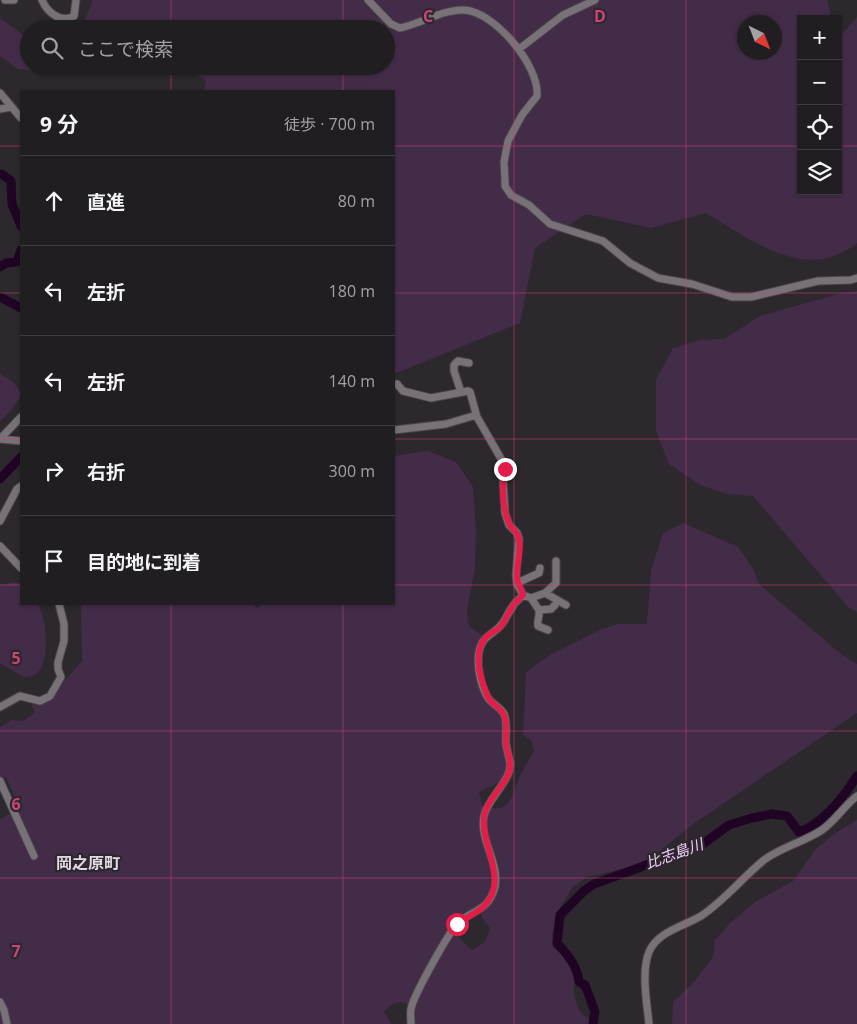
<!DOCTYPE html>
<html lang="ja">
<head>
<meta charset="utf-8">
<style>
  :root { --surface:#211e22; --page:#2d2b2f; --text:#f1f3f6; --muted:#a2a2a5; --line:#3e3c40 }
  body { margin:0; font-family:"Open Sans","Noto Sans JP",sans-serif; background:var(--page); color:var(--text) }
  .controls { position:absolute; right:15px; top:15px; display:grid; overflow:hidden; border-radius:0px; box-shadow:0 1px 4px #0004 }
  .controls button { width:45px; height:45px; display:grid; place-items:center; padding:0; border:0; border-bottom:1px solid var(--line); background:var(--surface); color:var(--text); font:25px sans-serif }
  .compass { position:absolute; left:737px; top:15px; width:45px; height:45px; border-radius:50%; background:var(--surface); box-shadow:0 1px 4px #0004; rotate:138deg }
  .stop { position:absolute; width:15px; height:15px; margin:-11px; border:4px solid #e11d48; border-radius:50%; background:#fff }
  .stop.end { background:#e11d48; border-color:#fff; box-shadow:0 1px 5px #0008 }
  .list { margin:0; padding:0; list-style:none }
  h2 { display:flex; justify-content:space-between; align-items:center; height:65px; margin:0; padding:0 20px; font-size:21px }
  h2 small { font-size:16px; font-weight:400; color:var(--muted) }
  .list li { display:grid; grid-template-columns:32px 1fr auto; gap:15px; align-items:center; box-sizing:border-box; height:90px; padding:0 20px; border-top:1px solid var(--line) }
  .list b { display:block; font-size:19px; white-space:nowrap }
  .list em { font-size:16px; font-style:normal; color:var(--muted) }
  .icon { flex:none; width:28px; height:28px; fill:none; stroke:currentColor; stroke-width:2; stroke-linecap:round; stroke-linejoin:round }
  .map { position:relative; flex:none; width:857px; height:1024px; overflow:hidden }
  .search { position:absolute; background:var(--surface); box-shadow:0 1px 4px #0004; left:20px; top:20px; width:375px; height:55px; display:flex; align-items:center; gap:12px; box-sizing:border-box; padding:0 18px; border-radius:28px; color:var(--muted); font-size:19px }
  .panel { position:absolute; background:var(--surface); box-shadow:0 1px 4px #0004; left:20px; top:90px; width:375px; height:515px; border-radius:0px }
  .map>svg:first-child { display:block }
  .green { fill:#432c47; fill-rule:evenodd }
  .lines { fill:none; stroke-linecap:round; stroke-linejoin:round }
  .river { stroke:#1f0523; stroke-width:9 }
  .minor-casing { stroke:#4a464a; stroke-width:9 }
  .minor { stroke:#787278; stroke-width:7 }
  .route { stroke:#e11d48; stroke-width:6 }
  .grid { fill:none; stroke:#cc4379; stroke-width:1; stroke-opacity:0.55 }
  .labels { text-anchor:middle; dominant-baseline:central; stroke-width:4.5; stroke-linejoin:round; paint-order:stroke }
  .water-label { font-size:15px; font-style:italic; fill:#f6cefd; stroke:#2c282d }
  .quarter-label { font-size:16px; font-weight:bold; fill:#e1dae2; stroke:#2c282d }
  .grid-label { font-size:16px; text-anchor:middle; font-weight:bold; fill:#cc4379; stroke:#2c282d; stroke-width:4.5; stroke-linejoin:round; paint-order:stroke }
</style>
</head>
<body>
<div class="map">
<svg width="857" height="1024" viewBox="0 0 857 1024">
  <rect width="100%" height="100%" fill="#2c282d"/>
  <!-- green -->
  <path class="green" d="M 93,0 L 827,0 L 832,19 L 801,19 L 801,191 L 838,191 L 838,39 L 857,17 L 857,243 C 853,248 846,250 841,253 C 797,276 743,235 706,213 L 651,228 L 586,214 L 535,248 L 520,323 L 394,374 L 394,91 L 204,91 L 206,80 L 186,69 L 70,72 L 46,74 L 44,72 L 18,69 L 0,56 L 0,18 L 29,39 L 29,66 L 386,66 L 386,29 L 72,29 L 83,24 ZM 744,22 L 774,22 L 774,52 L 744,52 Z
    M 857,291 L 857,612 L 848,607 L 753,496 L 727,494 L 700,485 L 669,464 L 656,431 L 656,380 L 673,348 L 700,340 L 724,339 L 760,316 L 841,293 Z
    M 0,374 C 10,379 19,385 21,396 L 10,412 L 0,421 Z
    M 428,451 L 456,462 L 473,487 L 476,530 L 475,568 L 467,610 L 468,623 L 470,627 L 483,636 L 478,648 L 475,669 L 480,682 L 503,718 L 507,771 L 502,781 L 479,792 L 483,808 L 481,814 C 484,826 486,839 489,852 C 495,883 496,906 459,914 L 454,925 L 413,992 L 409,1004 C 396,1000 393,1003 384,1012 L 392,1024 L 0,1024 L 0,819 L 13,812 L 17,802 L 6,777 L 0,782 L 0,727 L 12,720 L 24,721 L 35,712 L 32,706 L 33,702 L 46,702 L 82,661 L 81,604 L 251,604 L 258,608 L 261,604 L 394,604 L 394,456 Z
    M 683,523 L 738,547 L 752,567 L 760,585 L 841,654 L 857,664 L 857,713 L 693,824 L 643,865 L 586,877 L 572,888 L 557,913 L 552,935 L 553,948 L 562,954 L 570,955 C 581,968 575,970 574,984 C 573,993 576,1004 580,1011 C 584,1017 590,1019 595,1024 L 415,1024 C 410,992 437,962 452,936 L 456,935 C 463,939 465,946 472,950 L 485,942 L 490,928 L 482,918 L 481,914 L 496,893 L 486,817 L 490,807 C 510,815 514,788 520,776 C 524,767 529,759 534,751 L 531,740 L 523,735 L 526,672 L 551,654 L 600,630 L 617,624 L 647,624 L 651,570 L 663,533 Z
    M 13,582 L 21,583 L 21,604 L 38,604 C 47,619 51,664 35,675 C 32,676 26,677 23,677 L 0,663 L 0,585 Z
    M 857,820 L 857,1024 L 672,1024 L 673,1002 L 694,982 L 713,957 L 715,940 L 729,924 L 755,902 L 793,881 L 815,850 L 834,834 Z"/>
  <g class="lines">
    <!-- river -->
    <path class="river" d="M 0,174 L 2,174 L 11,181 L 12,204 L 21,226
      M 0,267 L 6,263 L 17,262 L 21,250
      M 0,297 L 21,308
      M 0,479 L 21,457
      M 593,1024 L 595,1012 L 585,985 L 579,982 C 578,967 567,954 557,943 L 560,915 L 585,890 L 594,884 L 641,867 L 678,850 L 700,846 L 729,825 L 752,818 L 772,814 L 787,816 L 799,832 C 824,823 843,798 857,776"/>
    <defs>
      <path id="minor" d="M 5,0 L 14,0
        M 42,0 C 47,12 61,24 74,16 L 76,0
        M 368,0 L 391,24 L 400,28 C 420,24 444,9 464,10 C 494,11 540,66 537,96 L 522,115 L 508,141 L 504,162 L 505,180 L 505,186 L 511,195 L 529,205 L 550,224 L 603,241 L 630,263 L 658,278 L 692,284 L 732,297 L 751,297 L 818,281 L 851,280 L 857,278
        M 519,49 L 563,15 L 595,0
        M 0,93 L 21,118
        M 0,109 L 11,107
        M 397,384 L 403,391 L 431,398 L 468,391 L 470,392 L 477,417 L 503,462 L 505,469 L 503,479 L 505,513 L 509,525 L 517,533 L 519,539 L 516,575 L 517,584 L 523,595 C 520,599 515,602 513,606 C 508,612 506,620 501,625 C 496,632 486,635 482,643 C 474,658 480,685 488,698 C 492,704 500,707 504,714 C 508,724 505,734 506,744 C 507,751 509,757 510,763 C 512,780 487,799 484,816 C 479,840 500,863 495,887 C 488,912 473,909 458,923 C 449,932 413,996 411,1009 C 410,1014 411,1019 411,1024
        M 461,392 L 454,371 L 454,365 L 458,361 L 469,363
        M 394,430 L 446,424 L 473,416 L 477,417
        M 0,439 L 21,417
        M 0,439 L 21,441
        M 0,521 L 17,489 L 21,486
        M 0,546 L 21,568
        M 517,583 L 539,573 L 540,568
        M 545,593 L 556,583 L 556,561
        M 523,595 L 531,598 L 545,593 L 566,605
        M 531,598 L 539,610 L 551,609 L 555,605
        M 539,610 C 540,616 537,620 538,626 L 548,630
        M 0,707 L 20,696 L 40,701 L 50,696 L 61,677 L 58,669 L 58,662 L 64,641 L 64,624 L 59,604
        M 0,781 L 34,856
        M 0,1002 L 4,1010 L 7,1024
        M 649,1024 C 647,1004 641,971 649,952 C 657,932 684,926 701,916 C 725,900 742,878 764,860 C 781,847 804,842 822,830 C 835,821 844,806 857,796"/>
    </defs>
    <!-- minor casing -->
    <use href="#minor" class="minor-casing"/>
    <!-- minor -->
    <use href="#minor" class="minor"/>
  </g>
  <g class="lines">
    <!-- route -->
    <path class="route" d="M 457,924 C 465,918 475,914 482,908 C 511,882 481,848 484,818 C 485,799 512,781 510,764 C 510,758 507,751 506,745 C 505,735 508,724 504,715 C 500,706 490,704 487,695 C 480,678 472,653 486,637 C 491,633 497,630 501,626 C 506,620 508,612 513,606 C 515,602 520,599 523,595 C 522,588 517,585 517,578 C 516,565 522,551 519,539 C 518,532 511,529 509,523 C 502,508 502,485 505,469"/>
  </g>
  <!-- grid -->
  <path class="grid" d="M 171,0 L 171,29M 343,0 L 343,29M 514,0 L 514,1024M 686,0 L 686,1024M 171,66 L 171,91M 343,66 L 343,91M 0,146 L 21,146M 394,146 L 801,146M 838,146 L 857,146M 0,293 L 21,293M 394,293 L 857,293M 0,439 L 21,439M 394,439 L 857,439M 0,585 L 21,585M 394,585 L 857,585M 171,604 L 171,1024M 343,604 L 343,1024M 0,731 L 857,731M 0,878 L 857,878"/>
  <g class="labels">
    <!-- water labels -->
    <g class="water-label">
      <text transform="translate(674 853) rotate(-20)">比志島川</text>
    </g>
    <!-- quarter labels -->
    <g class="quarter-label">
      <text x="88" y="863">岡之原町</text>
    </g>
  </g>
  <g class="grid-label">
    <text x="428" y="22">C</text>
    <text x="600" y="22">D</text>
    <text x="16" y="664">5</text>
    <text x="16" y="810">6</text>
    <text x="16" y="957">7</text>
  </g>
</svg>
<div class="controls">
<button>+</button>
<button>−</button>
<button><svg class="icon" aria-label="locate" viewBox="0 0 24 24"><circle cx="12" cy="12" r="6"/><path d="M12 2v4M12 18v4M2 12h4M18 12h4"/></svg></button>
<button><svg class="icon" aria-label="layers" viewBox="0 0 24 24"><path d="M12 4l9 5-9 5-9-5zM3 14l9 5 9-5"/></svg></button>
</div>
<svg class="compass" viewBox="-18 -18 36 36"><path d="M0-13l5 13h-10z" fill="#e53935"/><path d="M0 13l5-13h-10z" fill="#a2a2a5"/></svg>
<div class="stop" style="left:457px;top:924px"></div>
<div class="stop end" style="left:505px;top:469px"></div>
<div class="search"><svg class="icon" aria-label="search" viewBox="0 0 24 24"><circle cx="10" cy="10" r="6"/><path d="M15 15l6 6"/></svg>ここで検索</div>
<section class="panel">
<h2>9 分<small>徒歩 · 700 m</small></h2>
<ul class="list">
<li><svg class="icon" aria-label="ahead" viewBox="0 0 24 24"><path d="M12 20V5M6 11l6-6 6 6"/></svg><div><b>直進</b></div><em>80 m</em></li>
<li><svg class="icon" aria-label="left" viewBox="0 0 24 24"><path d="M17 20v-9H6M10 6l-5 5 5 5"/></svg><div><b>左折</b></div><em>180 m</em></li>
<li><svg class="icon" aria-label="left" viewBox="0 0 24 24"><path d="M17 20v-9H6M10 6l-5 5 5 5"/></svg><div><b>左折</b></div><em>140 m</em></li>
<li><svg class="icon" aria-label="right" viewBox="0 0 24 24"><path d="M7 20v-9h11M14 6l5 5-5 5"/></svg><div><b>右折</b></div><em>300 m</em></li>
<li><svg class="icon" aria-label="arrive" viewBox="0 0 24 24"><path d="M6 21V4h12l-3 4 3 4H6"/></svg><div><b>目的地に到着</b></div></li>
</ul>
</section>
</div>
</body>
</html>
